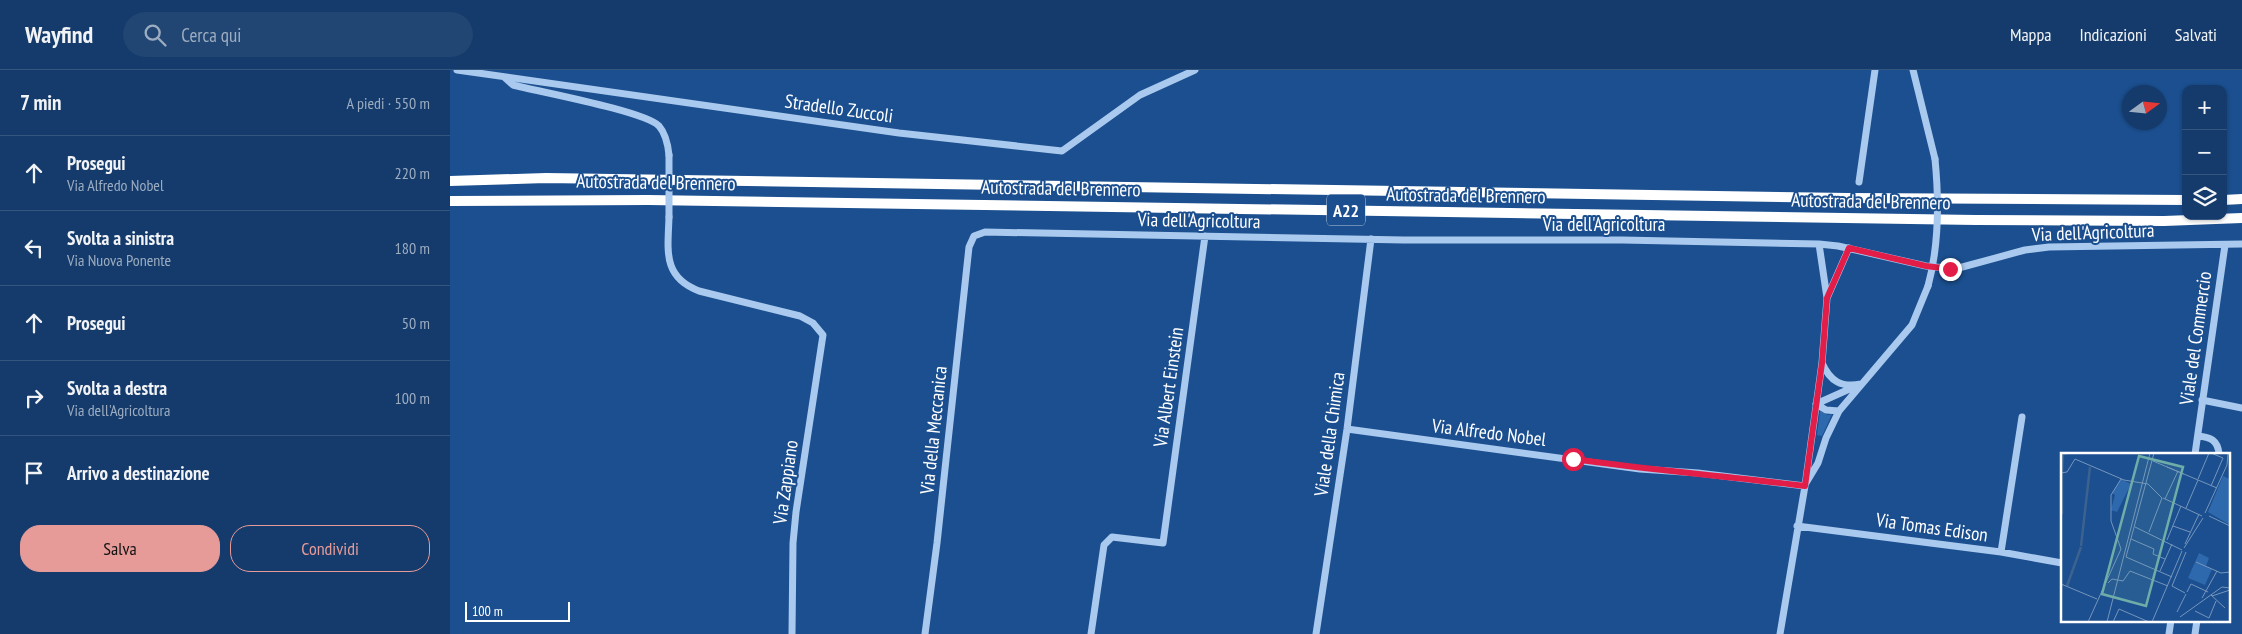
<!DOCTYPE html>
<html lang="it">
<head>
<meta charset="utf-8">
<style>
  :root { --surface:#143b6b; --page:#214673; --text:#f1f3f6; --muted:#9dadc1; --line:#33557e; --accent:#e69b98 }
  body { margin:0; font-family:"PT Sans Narrow",sans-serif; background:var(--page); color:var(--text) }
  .controls { position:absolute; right:15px; top:15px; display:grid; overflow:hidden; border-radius:10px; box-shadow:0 1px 4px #0004 }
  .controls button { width:45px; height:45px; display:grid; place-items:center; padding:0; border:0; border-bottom:1px solid var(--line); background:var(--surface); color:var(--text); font:25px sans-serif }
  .compass { position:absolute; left:1672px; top:15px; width:45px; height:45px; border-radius:50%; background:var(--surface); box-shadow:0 1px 4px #0004; rotate:75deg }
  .scale { position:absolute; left:15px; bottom:12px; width:105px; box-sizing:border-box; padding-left:5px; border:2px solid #fff; border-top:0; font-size:14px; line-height:18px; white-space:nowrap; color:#fff; -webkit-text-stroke:4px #1b4f8f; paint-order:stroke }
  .stop { position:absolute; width:15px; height:15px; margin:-11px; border:4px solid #e11d48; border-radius:50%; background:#fff }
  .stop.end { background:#e11d48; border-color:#fff; box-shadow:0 1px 5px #0008 }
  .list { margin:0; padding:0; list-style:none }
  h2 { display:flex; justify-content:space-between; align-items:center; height:65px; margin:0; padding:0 20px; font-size:21px }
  h2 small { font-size:16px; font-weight:400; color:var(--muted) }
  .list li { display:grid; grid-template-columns:32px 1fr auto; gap:15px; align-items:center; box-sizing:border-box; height:75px; padding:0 20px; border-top:1px solid var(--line) }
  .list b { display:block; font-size:19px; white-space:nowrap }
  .list p { margin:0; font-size:16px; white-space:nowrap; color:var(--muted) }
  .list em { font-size:16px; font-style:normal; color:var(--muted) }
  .actions { display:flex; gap:10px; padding:15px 20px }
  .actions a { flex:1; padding:11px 0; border:1px solid var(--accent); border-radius:20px; text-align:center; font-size:18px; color:var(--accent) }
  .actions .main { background:var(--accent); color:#111 }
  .icon { flex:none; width:28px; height:28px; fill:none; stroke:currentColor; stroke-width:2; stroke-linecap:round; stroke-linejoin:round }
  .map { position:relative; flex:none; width:1792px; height:564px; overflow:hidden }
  header { display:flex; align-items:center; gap:30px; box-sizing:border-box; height:70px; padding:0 25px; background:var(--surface); border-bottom:1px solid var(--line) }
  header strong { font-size:24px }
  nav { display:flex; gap:28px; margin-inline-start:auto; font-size:18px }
  .search { width:350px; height:45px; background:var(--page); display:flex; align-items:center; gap:12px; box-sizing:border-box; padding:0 18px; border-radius:28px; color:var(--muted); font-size:19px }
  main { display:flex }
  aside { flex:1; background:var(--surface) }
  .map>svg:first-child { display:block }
  .green { fill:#2e69ad }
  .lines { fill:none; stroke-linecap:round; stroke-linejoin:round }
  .minor { stroke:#a9c9ee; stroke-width:7 }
  .highway { stroke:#fff; stroke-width:10 }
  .minor-bridge { stroke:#a9c9ee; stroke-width:7 }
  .route { stroke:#e11d48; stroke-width:6 }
  .labels { text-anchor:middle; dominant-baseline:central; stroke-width:4; stroke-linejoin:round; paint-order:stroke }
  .shield { fill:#1b4f8f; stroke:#bbcadd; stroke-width:1 }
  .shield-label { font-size:18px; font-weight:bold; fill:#fff }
  .street-label { font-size:19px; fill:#fff; stroke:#1b4f8f }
  .inset-river { fill:none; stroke:#3c6290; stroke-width:2.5 }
  .inset-road { fill:none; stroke:#7695bc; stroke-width:1 }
  .view { fill:#6fada8; fill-opacity:0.15; stroke:#6fada8; stroke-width:2.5 }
  .inset-edge { fill:none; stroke:#fff; stroke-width:2.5 }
</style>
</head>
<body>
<header>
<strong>Wayfind</strong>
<div class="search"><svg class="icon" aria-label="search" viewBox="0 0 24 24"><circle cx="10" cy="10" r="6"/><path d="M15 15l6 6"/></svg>Cerca qui</div>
<nav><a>Mappa</a><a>Indicazioni</a><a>Salvati</a></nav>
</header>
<main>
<aside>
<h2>7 min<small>A piedi · 550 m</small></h2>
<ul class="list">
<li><svg class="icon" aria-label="ahead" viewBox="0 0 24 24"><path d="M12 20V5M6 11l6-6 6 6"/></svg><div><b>Prosegui</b><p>Via Alfredo Nobel</p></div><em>220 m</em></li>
<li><svg class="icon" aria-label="left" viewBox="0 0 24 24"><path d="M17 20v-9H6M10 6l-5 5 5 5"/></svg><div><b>Svolta a sinistra</b><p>Via Nuova Ponente</p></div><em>180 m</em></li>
<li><svg class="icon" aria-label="ahead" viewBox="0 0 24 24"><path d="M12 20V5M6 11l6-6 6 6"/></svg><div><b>Prosegui</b></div><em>50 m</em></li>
<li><svg class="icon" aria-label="right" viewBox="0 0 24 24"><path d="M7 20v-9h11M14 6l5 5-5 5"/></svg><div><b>Svolta a destra</b><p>Via dell'Agricoltura</p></div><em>100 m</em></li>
<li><svg class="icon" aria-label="arrive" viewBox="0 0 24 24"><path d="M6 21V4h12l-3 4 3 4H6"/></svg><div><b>Arrivo a destinazione</b></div></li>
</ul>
<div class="actions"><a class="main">Salva</a><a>Condividi</a></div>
</aside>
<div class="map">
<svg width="1792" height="564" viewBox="0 0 1792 564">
  <rect width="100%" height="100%" fill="#1b4f8f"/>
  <!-- green -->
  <path class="green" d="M 1370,341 L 1378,345 L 1382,344 L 1372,366 L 1367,365 Z"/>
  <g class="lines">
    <!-- minor -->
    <path class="minor" d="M 7,0 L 449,63 L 612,81 L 690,25 L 745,0
      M 1463,0 L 1485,89
      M 54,7 L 63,15 C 90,22 194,41 209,56 C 216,64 218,75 219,85
      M 1409,112 L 1425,0
      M 219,147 C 218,180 212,207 249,221 L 350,246 L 363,253 L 373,265 L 346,442 L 343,473 L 342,564
      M 1369,174 L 1377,228
      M 1372,293 C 1380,311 1391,318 1411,314
      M 1752,330 L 1792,338
      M 1366,334 L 1404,317
      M 1366,334 L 1376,340 L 1389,341
      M 897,359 L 1190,399 L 1248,403 L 1355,416
      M 1748,366 C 1760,367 1768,370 1769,384
      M 1745,384 L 1775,175
      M 1356,413 L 1368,393 L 1376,368 L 1389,341 L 1462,255 L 1478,216
      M 1347,456 L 1551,482 L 1612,493
      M 1551,482 L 1572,347
      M 475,564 L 487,473 L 519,177 L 524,166 L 535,162 L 954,170 L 1172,170 L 1369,174 L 1388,176 L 1476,196 L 1505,199 L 1575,180 L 1599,177 L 1792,174
      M 641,564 L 654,475 L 662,467 L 713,473 L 755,166
      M 866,564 L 897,359 L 921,169
      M 1330,564 L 1355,416 L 1372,293 L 1377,228 L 1399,178
      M 1719,564 L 1721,550
      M 1745,564 L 1747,550"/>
    <!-- highway -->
    <path class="highway" d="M 0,111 L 96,108 L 1398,128 L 1736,130
      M 1773,130 L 1792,129
      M 0,131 L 198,130 L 1526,150 L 1714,151 L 1792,148"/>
    <!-- minor-bridge -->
    <path class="minor-bridge" d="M 219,147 L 219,85
      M 1478,216 C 1489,176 1489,130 1485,89"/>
  </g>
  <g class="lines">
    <!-- route -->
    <path class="route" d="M 1123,389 C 1200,400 1277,406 1355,416 L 1372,293 L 1377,228 L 1399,178 L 1476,196 L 1500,199"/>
  </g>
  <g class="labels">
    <!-- shield labels -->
    <rect class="shield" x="877" y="124.5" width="38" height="31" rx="4"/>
    <g class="shield-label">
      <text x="896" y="140">A22</text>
    </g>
    <!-- street labels -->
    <g class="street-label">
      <text transform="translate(389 38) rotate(8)">Stradello Zuccoli</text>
      <text transform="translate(206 112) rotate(1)">Autostrada del Brennero</text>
      <text transform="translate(611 118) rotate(1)">Autostrada del Brennero</text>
      <text transform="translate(1016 125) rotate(1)">Autostrada del Brennero</text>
      <text transform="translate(1421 131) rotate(1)">Autostrada del Brennero</text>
      <text transform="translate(749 150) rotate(1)">Via dell'Agricoltura</text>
      <text x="1154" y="154">Via dell'Agricoltura</text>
      <text transform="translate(1643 162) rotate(-2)">Via dell'Agricoltura</text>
      <text transform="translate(1745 268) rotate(-82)">Viale del Commercio</text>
      <text transform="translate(718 317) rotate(-82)">Via Albert Einstein</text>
      <text transform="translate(483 360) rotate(-84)">Via della Meccanica</text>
      <text transform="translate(1039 362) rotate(7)">Via Alfredo Nobel</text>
      <text transform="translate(879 364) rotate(-82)">Viale della Chimica</text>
      <text transform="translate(335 412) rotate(-82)">Via Zappiano</text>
      <text transform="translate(1482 457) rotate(8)">Via Tomas Edison</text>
    </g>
  </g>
  <!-- overview -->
  <g transform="translate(1611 383)">
    <rect width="169" height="169" fill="#1b4f8f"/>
    <path d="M 162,23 L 169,26 L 169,72 L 147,59 ZM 138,100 L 148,105 L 145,113 L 151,116 L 144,132 L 127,125 Z" fill="#2e69ad"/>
    <path d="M 60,26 L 70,31 L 56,59 L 50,57 L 54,42 L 51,40 Z" fill="#2e69ad"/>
    <path class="inset-river" d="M 1,19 L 2,1 L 7,0M 1,20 L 1,61M 20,93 L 29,14M 6,133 L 20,94"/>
    <path class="inset-road" d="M 93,0 L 65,104 L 111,124M 92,8 L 156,35M 106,14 L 123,21M 0,20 L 6,19 L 14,6 L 63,27 L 87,31 L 101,45M 137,26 L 148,0M 150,33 L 162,5 L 150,0M 102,45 L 141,63M 104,46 L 117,18M 125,55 L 137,27M 144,60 L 166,12 L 167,0M 148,63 L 169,73M 112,73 L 129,79M 74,74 L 121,97M 88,79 L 101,45M 70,86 L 93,96 L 92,101 L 104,106M 106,87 L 120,53M 124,91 L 138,61M 123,95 L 142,65M 135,109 L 160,120 L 169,119M 99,118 L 111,91M 47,130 L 51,126 L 62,128 L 69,118 L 107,133M 0,131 L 36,146M 126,139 L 130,131 L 147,139M 124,140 L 111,133 L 125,99M 150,142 L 164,155M 151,143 L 169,137M 141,145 L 156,118M 134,158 L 148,165 L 155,148M 116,159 L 125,141M 119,164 L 161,134 L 169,135M 27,169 L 60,96 L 50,68 L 50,42 L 60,26M 46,169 L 89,0M 52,169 L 58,156 L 88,169M 91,169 L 121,98"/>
    <path class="view" d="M 78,3 L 122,14 L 85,153 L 41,141 Z"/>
    <rect width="169" height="169" class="inset-edge"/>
  </g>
</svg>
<div class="controls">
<button>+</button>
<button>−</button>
<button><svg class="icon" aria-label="layers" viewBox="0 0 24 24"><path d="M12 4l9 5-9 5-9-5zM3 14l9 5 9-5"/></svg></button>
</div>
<svg class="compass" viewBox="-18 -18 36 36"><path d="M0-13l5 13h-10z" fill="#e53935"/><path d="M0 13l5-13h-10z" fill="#9dadc1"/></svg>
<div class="scale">100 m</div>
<div class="stop" style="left:1123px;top:389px"></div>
<div class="stop end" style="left:1500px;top:199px"></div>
</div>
</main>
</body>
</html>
